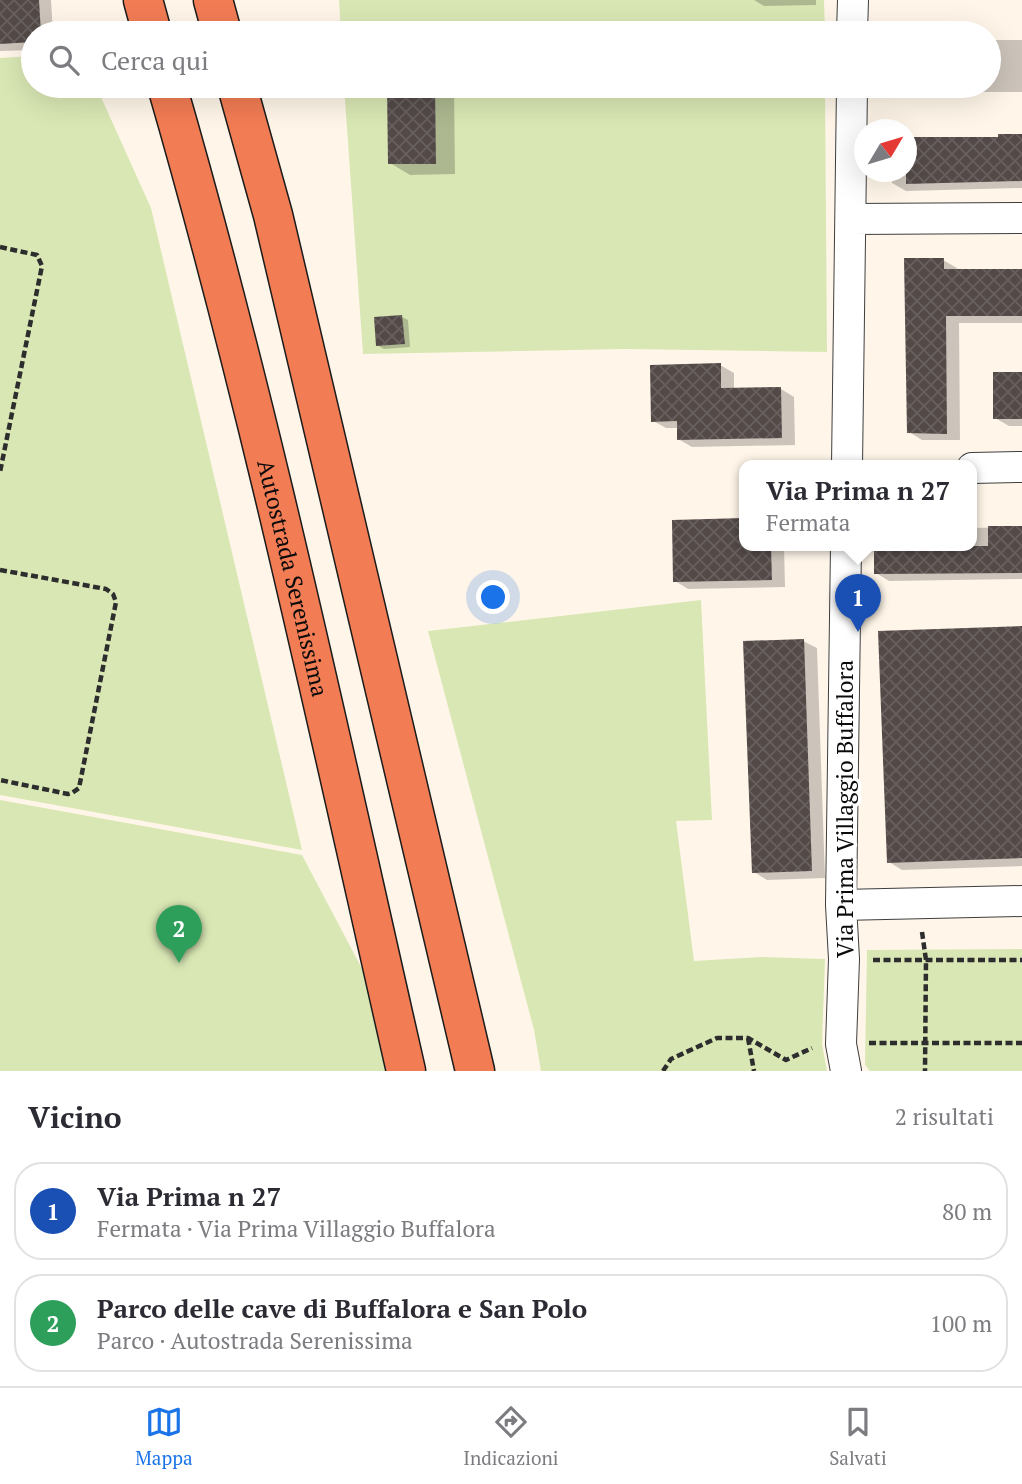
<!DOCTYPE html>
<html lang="it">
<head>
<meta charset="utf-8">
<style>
  :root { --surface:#fff; --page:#f7f7f7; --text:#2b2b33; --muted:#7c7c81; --line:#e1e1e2; --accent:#1a73e8 }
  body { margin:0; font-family:"PT Serif",serif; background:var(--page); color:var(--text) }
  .compass { position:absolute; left:854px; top:119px; width:63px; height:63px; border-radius:50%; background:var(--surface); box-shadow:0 7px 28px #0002; rotate:52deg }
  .you { position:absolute; left:494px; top:598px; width:24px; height:24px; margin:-18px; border:5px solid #fff; border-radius:50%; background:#1a73e8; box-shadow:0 0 0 10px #1a73e833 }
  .badge { display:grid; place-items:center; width:46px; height:46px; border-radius:50%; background:var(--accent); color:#fff; font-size:23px; font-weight:700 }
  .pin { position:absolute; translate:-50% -58px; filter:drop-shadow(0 2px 4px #0008) }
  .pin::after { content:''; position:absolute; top:37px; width:24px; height:21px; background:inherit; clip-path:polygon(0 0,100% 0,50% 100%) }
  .popup { position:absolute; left:739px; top:460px; width:238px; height:91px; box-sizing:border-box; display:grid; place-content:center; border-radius:14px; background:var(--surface); filter:drop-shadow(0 2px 5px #0005); font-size:23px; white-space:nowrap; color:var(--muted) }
  .popup b { font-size:26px; color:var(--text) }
  .popup::after { content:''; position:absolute; left:50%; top:100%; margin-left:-14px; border:14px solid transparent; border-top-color:var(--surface) }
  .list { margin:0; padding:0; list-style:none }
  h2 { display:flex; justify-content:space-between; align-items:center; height:91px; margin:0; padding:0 28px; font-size:30px }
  h2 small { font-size:23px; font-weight:400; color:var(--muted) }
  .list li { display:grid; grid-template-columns:46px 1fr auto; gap:21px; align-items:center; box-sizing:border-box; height:98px; margin:0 14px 14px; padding:0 14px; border:2px solid var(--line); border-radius:28px }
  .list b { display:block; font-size:26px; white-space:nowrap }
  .list p { margin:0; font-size:23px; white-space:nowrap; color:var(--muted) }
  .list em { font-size:23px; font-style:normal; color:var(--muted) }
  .icon { flex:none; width:38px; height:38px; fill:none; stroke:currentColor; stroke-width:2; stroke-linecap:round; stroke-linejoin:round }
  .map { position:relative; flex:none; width:1022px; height:1071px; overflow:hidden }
  .search { position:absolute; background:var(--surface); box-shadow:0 7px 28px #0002; left:21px; right:21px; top:21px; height:77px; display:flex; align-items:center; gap:18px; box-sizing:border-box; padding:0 24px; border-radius:38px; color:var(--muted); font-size:26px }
  .sheet { height:315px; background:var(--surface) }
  nav { display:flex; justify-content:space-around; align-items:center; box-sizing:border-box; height:98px; border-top:2px solid var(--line); background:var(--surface); font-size:19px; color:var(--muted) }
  nav a { display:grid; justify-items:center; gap:4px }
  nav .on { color:var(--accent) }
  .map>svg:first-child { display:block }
  .park { fill:#d9e7b4 }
  .shadow { fill:#0003 }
  .building { fill:url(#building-cross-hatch) }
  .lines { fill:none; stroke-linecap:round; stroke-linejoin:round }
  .minor-casing { stroke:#3e3e3e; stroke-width:32 }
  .motorway-casing { stroke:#1c1c1c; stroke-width:41 }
  .path { stroke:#2d2d2d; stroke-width:4.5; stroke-dasharray:7 3.5; stroke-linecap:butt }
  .minor { stroke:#fff; stroke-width:30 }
  .motorway { stroke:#f27c54; stroke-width:38 }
  .labels { text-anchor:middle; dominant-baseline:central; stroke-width:7; stroke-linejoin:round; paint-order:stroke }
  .street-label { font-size:23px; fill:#0b0b0b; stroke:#fff }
</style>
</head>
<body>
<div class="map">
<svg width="1022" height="1071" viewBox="0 0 1022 1071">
  <defs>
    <pattern id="building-cross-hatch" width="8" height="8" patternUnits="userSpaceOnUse" patternTransform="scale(1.75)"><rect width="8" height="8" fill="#534a48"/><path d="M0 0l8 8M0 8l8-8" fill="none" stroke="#67605e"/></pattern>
  </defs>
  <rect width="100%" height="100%" fill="#fff6e9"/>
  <!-- park -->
  <path class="park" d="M 339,0 L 824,0 L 825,33 L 341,33 Z
    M 33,56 L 33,86 L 96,86 L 151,208 L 302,850 L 0,795 L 0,58 Z
    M 344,86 L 825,86 L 827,352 L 625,349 L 363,354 Z
    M 701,600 L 712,820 L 676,821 L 694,961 L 761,957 L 825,959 L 822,1044 L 827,1071 L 541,1071 L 534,1030 L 428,631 Z
    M 0,800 L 302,855 L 416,1071 L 0,1071 Z
    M 1022,949 L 1022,1071 L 870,1071 L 865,1065 L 867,950 Z"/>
  <!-- shadow -->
  <path class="shadow" d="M 0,0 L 51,0 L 53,33 L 33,33 L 33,50 L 0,51 Z
    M 754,0 L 816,0 L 816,5 L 764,6 Z
    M 989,40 L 1022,40 L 1022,92 L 906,92 L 895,86 L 989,86 Z
    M 389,86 L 454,86 L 455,174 L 410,175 L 390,163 Z
    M 1022,135 L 1022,188 L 906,191 L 892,183 L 892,172 L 906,172 L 999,139 Z
    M 943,260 L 957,268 L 957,271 L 1022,271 L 1022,323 L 959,323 L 960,440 L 922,440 L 909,432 Z
    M 402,317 L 408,320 L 410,347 L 384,349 L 377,345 Z
    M 720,365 L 734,373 L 734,390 L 781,389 L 794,397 L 795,445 L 692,447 L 678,439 L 678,428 L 666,428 L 653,421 Z
    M 1022,374 L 1022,426 L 1009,426 L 995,418 Z
    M 744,520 L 744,546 L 784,546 L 785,587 L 688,589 L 675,581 L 674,521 Z
    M 1022,527 L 1022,579 L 889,581 L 876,573 L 972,546 L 972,528 Z
    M 1022,627 L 1022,866 L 902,870 L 889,862 Z
    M 803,641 L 817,648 L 825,878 L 767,880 L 754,872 Z"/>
  <!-- building -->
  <path class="building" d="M 0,0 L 39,0 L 41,33 L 33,33 L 33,42 L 0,44 Z
    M 387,86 L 435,86 L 436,164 L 388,164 Z
    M 998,134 L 1022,134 L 1022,181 L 906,184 L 906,137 L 998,137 Z
    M 904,258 L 944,258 L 944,269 L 1022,269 L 1022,316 L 946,316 L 947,434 L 907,433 Z
    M 402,315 L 405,344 L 376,346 L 374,317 Z
    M 721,363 L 721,388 L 781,387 L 782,438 L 677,440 L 677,421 L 651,422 L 650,365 Z
    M 993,372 L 1022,372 L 1022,419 L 993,419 Z
    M 744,518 L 744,546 L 771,546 L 772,580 L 673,582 L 672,520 Z
    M 988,526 L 1022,526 L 1022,573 L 874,574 L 874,546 L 988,546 Z
    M 1022,626 L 1022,858 L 887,863 L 878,631 Z
    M 804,639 L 812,871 L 752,873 L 743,641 Z"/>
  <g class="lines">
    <defs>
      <path id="minor" d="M 852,33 L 853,0
        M 851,219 L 1022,218
        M 847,466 L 852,86
        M 972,468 L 1022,467
        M 846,546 L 841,905 L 844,959 L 841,1044 L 846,1071
        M 841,905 L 1022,901"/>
      <g id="motorway">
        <path d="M 143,0 L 152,33"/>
        <path d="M 213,0 L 222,33"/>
        <path id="s1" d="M 167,86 C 261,410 331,742 406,1071"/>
        <path d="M 237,86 L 273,215 L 475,1071"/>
      </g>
    </defs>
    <!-- minor casing -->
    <use href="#minor" class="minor-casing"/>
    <!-- motorway casing -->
    <use href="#motorway" class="motorway-casing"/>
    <!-- path -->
    <path class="path" d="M 0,247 L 37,255 L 42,266 L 0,472
      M 0,570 L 106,589 L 113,594 L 116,602 L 79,788 L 72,793 L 68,794 L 0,780
      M 922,932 L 926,960 L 925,1071
      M 873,960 L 1022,960
      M 748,1038 L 754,1071
      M 869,1043 L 1022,1043
      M 663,1071 L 671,1059 L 717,1038 L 748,1038 L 786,1060 L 812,1048"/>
    <!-- minor -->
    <use href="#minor" class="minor"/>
    <!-- motorway -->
    <use href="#motorway" class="motorway"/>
  </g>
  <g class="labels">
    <!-- street labels -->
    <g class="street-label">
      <text stroke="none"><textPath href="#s1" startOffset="508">Autostrada Serenissima</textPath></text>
      <text transform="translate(844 809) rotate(-90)">Via Prima Villaggio Buffalora</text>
    </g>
  </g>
</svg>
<svg class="compass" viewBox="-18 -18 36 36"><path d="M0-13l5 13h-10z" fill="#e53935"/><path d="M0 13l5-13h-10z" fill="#7c7c81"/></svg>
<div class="you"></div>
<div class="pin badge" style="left:858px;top:632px;background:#1a4fb4">1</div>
<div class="popup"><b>Via Prima n 27</b>Fermata</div>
<div class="pin badge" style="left:179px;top:963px;background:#2e9e5b">2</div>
<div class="search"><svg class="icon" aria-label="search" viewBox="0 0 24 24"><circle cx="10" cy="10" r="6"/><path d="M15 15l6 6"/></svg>Cerca qui</div>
</div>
<section class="sheet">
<h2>Vicino<small>2 risultati</small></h2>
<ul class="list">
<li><span class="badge" style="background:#1a4fb4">1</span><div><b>Via Prima n 27</b><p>Fermata · Via Prima Villaggio Buffalora</p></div><em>80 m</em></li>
<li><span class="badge" style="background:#2e9e5b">2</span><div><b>Parco delle cave di Buffalora e San Polo</b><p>Parco · Autostrada Serenissima</p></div><em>100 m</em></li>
</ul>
</section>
<nav>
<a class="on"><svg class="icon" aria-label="map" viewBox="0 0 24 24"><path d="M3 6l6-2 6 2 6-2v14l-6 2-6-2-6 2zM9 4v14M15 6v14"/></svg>Mappa</a>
<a><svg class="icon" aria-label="directions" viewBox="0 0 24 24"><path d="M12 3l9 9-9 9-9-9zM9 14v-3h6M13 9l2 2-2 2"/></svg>Indicazioni</a>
<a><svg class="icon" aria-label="saved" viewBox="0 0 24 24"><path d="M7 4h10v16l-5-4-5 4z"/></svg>Salvati</a>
</nav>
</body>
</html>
